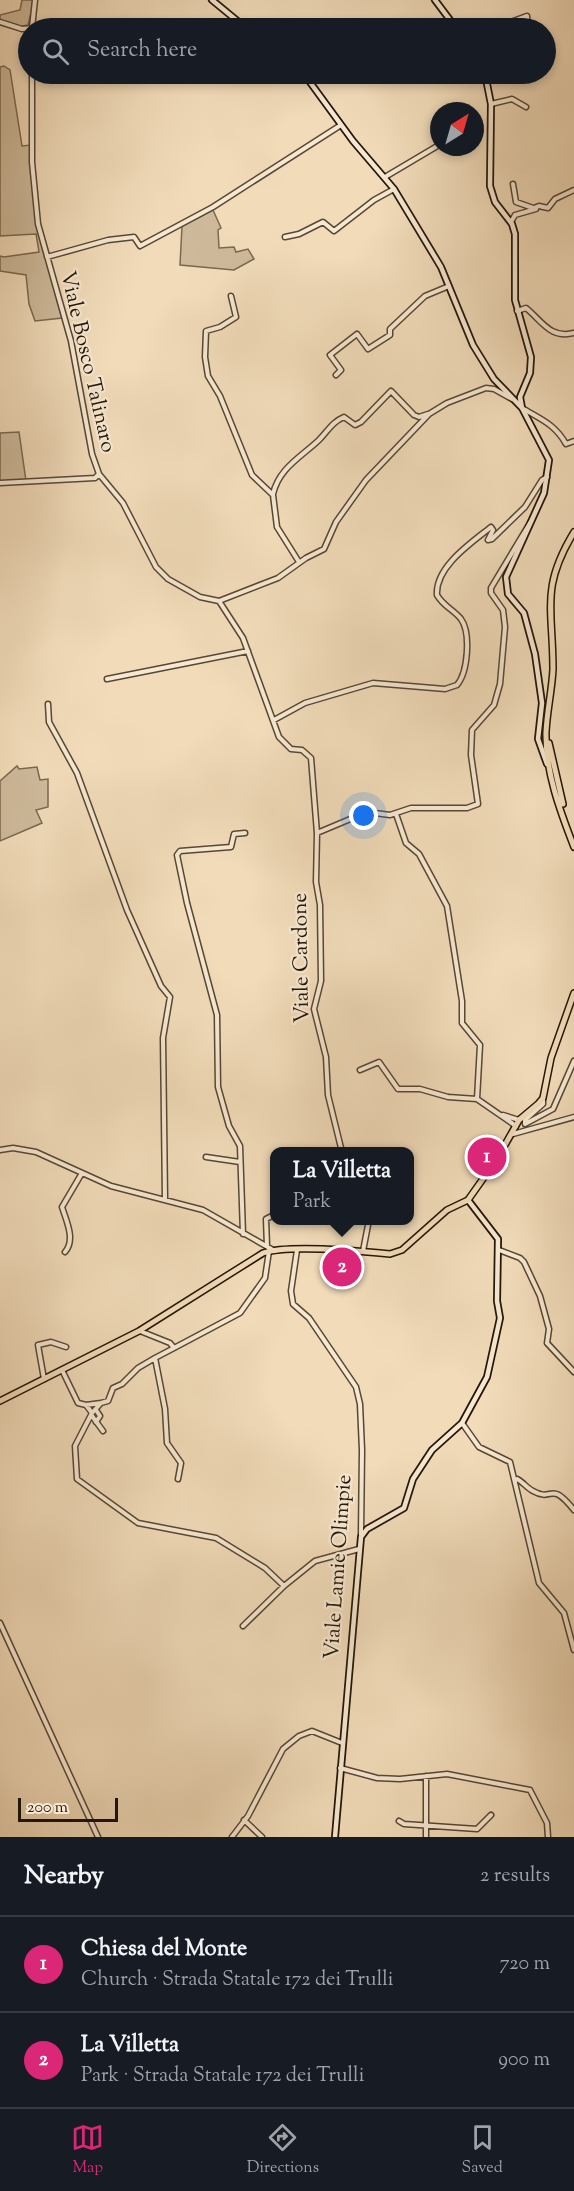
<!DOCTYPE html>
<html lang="en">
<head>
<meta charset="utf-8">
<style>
  :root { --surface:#171b24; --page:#20242c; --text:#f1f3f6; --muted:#9ea1a6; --line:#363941; --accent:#db2777 }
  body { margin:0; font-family:"Sorts Mill Goudy",serif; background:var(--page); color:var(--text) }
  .compass { position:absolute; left:430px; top:102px; width:54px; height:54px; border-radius:50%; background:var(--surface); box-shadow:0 3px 9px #0003; rotate:37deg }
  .scale { position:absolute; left:18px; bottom:15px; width:100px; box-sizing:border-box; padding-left:6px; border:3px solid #251606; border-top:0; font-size:16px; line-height:21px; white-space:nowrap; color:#251606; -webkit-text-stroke:4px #f6e8d2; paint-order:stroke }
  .you { position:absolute; left:364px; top:816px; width:21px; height:21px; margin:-15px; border:4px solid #fff; border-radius:50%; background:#1a73e8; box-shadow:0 0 0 9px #1a73e833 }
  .badge { display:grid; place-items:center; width:39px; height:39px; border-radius:50%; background:var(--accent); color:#fff; font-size:20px; font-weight:700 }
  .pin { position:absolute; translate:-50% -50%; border:3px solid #fff; box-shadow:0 2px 6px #0006 }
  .popup { position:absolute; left:270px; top:1147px; width:144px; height:78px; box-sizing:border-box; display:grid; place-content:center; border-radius:12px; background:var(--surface); filter:drop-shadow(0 2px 4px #0005); font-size:20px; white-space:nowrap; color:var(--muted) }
  .popup b { font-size:22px; color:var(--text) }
  .popup::after { content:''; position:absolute; left:50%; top:100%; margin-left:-12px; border:12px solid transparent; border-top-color:var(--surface) }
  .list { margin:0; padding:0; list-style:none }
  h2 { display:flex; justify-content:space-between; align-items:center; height:78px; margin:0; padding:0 24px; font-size:26px }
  h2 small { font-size:20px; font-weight:400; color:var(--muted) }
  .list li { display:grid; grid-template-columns:39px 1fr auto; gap:18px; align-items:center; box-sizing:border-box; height:96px; padding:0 24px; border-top:2px solid var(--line) }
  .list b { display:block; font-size:22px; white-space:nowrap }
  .list p { margin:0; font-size:20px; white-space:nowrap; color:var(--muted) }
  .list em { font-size:20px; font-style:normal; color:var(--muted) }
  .icon { flex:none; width:33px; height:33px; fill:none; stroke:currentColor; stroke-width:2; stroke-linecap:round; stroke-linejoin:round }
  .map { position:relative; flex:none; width:574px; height:1837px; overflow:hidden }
  .search { position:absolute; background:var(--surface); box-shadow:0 3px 9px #0003; left:18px; right:18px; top:18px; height:66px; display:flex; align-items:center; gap:15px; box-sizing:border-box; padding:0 21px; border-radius:33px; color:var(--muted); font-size:22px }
  .sheet { height:270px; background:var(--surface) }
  nav { display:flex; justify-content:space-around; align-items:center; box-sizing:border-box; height:84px; border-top:2px solid var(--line); background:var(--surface); font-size:16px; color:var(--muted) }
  nav a { display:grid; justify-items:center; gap:3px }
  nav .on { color:var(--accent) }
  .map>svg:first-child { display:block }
  .green { fill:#ceba9b; stroke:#7a6850; stroke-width:1.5 }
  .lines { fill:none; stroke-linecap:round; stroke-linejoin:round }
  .street-casing { stroke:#584733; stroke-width:7 }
  .secondary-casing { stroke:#251606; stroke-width:8 }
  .primary-casing { stroke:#251606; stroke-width:8 }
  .street { stroke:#f6e8d2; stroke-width:4 }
  .secondary { stroke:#f6e8d2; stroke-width:4.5 }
  .primary { stroke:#f1dbb9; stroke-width:5 }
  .labels { text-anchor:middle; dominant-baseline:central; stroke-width:4.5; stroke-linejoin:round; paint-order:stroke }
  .street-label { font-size:21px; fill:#251606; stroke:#f6e8d2 }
</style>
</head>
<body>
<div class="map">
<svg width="574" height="1837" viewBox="0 0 574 1837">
  <rect width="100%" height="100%" fill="#f1dbb9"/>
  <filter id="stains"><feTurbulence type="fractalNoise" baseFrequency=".00333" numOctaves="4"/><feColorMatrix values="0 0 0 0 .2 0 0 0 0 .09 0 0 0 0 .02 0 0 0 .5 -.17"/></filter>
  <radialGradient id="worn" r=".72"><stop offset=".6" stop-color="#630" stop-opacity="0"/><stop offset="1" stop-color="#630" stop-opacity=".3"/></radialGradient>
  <!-- green -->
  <path class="green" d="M 22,0 L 34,0 L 28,25 L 18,27 L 0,20 L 0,15 L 20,10 Z
    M 4,66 L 10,70 L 22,146 L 31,145 L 39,234 L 62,318 L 35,321 L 29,304 L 26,275 L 0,271 L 0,256 L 4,257 L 39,252 L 36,234 L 0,236 L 0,67 Z
    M 213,210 L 221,228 L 218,230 L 219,248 L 234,247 L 236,252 L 248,249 L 254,259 L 234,270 L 180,265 L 182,226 Z
    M 19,432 L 26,481 L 0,482 L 0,433 Z
    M 17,766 L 19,769 L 37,767 L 40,780 L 48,779 L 48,807 L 36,810 L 42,823 L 0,841 L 0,781 Z
    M 349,1254 L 359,1280 L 334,1287 L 327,1255 Z"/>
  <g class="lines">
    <defs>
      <path id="street" d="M 0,22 L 22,29 L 32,28
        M 32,28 L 35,0
        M 499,28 L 500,26 L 527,16 L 528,28
        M 32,74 L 32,162 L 38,224 L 71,341 L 92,454 L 99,474 L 123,503 L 156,567 L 168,579 L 200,597 L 219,601
        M 491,104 L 512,99 L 526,107
        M 385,177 L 439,145
        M 534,208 L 539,206 L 548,208 L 555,199 L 574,190
        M 511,222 L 515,215 L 536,209 L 516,202 L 513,184
        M 285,237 L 299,234 L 323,222 L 334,231 L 374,200 L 394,189
        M 47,257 L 108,240 L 134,237 L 140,246 L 213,207 L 341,125
        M 231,296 L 236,317 L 220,327 L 206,331 L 205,357 L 208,376 L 220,396 L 252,475 L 273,495 L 277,527 L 299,562
        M 517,311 L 526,308 C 542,321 550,339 574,333
        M 336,375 L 341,370 L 330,355 L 357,334 L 368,349 L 390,335 L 390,329 L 425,296 L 449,286
        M 522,408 C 540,419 555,424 566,444 L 574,441
        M 0,483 L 95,478 L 99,474
        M 273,494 C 279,468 301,457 319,440 C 328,431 332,422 344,417 L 355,425 L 361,422 L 391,391 L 414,415 L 419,417 L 428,414
        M 219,601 L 243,638 L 279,737 L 291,749 L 302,750 L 311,758 L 317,833 L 316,882 L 320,905 L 321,981 L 314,1009 L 326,1057 L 328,1095 L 342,1152
        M 219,601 L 278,578 L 306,558 L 324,549 L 336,522 L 366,480 L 429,414 L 447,403 L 486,388 L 494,389 L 512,399
        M 107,679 L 248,651
        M 48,704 L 49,722 L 77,773 L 127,910 L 161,986 L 170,997 L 163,1038 L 165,1199
        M 274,720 L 305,703 L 373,683 L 445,689 L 457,685 C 468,672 471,633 461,619 C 454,610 443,606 437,595 C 435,567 471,543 491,527 L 493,530 L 488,540 L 492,539 L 525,507 L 542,480 L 547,477
        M 396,814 L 406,843 L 419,854 L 447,906 L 462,1001 L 462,1023 L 480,1045 L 477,1099 L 516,1126
        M 317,833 L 367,812 L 390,815 L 411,808 L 467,808 L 478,804 L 471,755 L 472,730 L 494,705 L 500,684 L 505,627 L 503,610 L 491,593 L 491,588 L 530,523
        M 360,1070 L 379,1062 L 398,1089 L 420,1089 L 448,1097 L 477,1099
        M 543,1098 L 543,1104 L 525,1120 L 525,1124 L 553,1109 L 574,1061
        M 503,1115 L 519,1120
        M 513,1134 L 574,1117
        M 0,1150 L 13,1148 L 36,1152 L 111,1186 L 203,1210 L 273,1250
        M 206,1157 L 240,1162
        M 243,1234 L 240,1146 L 229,1126 L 218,1087 L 217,1015 L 187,903 L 177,855 L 180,851 L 231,847 L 234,834 L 245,833
        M 267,1246 L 266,1219 L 274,1215
        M 297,1250 L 291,1291 L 293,1304 L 309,1318 L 356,1387 L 360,1404 L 362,1450 L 361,1535
        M 499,1250 L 520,1258 L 524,1262 L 540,1296 L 549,1329 L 547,1343 L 574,1372
        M 363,1251 L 369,1220
        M 65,1252 C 76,1240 66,1220 62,1207 L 82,1173
        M 140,1331 L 170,1343 L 174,1348 L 240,1313 L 265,1278 L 269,1251
        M 174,1348 L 155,1358 L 165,1409 L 167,1443 L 181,1463 L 178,1479
        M 62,1370 L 78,1403 L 86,1405 L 92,1413 L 75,1446 L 77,1479 L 138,1523 L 216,1538 L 265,1568 L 284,1586 L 315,1561 L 359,1549
        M 44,1379 L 38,1345 L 51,1342 L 66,1347
        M 101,1403 L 108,1401 L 113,1388 L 122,1384 L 138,1368 L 155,1358
        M 86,1405 L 101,1403 L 92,1413
        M 92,1416 L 103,1431
        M 96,1422 L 100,1416 L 96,1410
        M 462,1423 L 479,1447 L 510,1462 L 539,1583 L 564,1613 L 574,1650
        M 517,1479 C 523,1482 527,1488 533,1491 C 554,1503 549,1479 574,1510
        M 0,1623 L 98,1837
        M 243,1626 L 284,1586
        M 340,1768 L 377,1778 L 400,1779 L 447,1774 L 530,1790 L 547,1823 L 548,1837
        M 244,1820 L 262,1837
        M 399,1821 L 404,1824 L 477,1829 L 491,1815
        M 232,1837 L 248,1816 L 283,1749 L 299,1736 L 312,1731 L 342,1743
        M 426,1837 L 426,1776"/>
      <path id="secondary" d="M 212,0 L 246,28
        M 435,0 L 456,28
        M 304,74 L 353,141 L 394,189 L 441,267 L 473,345 L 494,379 L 522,408
        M 485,74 L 491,104 L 490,186 L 495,202 L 512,224 L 515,234 L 515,300 L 531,357 L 530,373 L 520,397 L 522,408 L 549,460 L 544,493 L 506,577 L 508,594 L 524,613 L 535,654 L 542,703 L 538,739 L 547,764
        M 335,1837 L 361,1537 L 367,1529 L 404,1508 L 413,1479 L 432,1450 L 462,1423 L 487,1377 L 500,1318 L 497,1301 L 498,1239 L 468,1200"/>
      <path id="primary" d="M 574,532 C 540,588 553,609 553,669 C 552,690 547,711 546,732 C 545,771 560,811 574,847
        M 549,743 L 563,804
        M 0,1401 L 139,1331 L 263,1253 C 289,1244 360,1251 390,1254 L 402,1250 L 447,1210 L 468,1200 L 497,1159 L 519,1120 L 538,1104 L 543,1098 L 551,1058 L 574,993"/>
    </defs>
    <!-- street casing -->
    <use href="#street" class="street-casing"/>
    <!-- secondary casing -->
    <use href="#secondary" class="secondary-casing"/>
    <!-- primary casing -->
    <use href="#primary" class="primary-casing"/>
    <!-- street -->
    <use href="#street" class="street"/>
    <!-- secondary -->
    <use href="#secondary" class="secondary"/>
    <!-- primary -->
    <use href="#primary" class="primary"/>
  </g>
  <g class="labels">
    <!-- street labels -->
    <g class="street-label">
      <text transform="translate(87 362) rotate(77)">Viale Bosco Talinaro</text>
      <text transform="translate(302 958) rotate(-91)">Viale Cardone</text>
      <text transform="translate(339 1567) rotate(-86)">Viale Lamie Olimpie</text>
    </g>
  </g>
  <rect width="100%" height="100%" filter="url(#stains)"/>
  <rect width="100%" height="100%" fill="url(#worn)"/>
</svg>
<svg class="compass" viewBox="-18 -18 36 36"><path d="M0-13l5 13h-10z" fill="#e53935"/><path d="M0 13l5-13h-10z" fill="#9ea1a6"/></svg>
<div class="scale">200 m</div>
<div class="you"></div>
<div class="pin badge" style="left:487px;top:1157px">1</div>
<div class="pin badge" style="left:342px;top:1267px">2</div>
<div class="popup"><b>La Villetta</b>Park</div>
<div class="search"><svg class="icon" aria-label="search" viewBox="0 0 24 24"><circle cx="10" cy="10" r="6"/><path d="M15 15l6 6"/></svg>Search here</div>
</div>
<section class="sheet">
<h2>Nearby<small>2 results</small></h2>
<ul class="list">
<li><span class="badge">1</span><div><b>Chiesa del Monte</b><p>Church · Strada Statale 172 dei Trulli</p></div><em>720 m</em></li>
<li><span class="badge">2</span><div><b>La Villetta</b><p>Park · Strada Statale 172 dei Trulli</p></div><em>900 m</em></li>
</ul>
</section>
<nav>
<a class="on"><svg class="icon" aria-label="map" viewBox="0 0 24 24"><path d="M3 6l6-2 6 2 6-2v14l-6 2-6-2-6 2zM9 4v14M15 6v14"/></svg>Map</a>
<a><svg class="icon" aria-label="directions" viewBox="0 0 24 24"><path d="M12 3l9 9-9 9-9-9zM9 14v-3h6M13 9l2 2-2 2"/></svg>Directions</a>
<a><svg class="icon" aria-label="saved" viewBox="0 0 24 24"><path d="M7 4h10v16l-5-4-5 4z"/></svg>Saved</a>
</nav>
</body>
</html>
